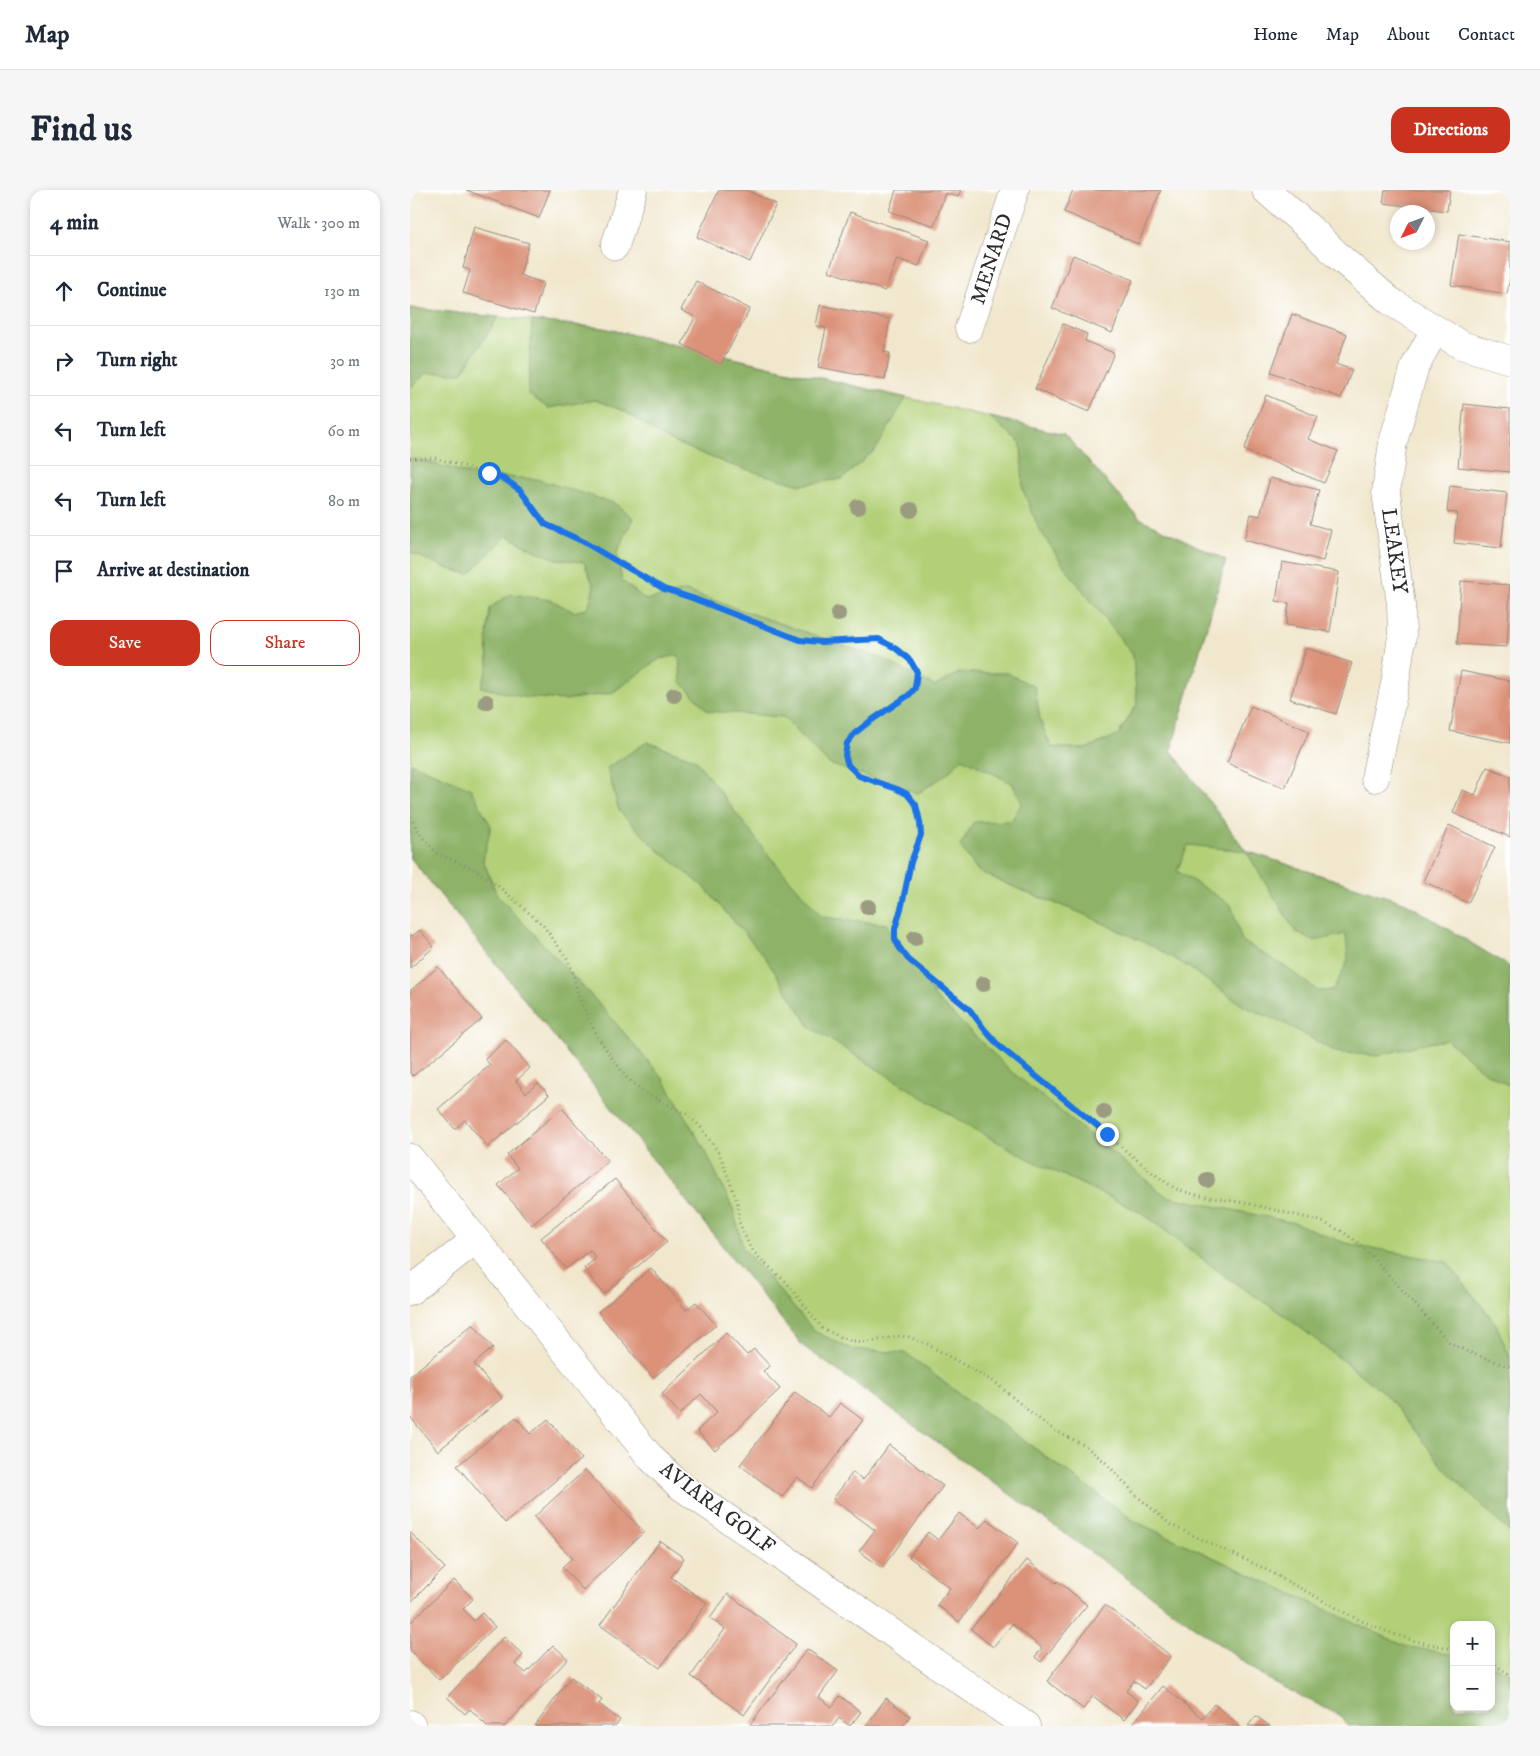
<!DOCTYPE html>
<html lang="en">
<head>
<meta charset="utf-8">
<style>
  :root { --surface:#fff; --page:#f6f6f7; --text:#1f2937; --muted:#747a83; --line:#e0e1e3; --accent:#c8321e }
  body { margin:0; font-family:"IM FELL DW Pica",serif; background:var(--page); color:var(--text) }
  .controls { position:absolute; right:15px; bottom:15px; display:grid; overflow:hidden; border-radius:10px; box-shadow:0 2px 8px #0003 }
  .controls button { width:45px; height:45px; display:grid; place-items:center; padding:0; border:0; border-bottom:1px solid var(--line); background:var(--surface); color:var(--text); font:25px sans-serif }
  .compass { position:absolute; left:980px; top:15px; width:45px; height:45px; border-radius:50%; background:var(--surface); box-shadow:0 2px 8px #0003; rotate:228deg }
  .stop { position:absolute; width:15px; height:15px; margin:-11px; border:4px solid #1a73e8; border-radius:50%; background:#fff }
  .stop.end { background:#1a73e8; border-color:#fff; box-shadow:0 1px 5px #0008 }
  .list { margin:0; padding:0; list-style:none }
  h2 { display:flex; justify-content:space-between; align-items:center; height:65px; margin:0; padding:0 20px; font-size:21px }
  h2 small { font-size:16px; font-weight:400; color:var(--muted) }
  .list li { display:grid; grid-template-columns:32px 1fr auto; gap:15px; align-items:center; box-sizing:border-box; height:70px; padding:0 20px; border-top:1px solid var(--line) }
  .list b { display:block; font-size:19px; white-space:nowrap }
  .list em { font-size:16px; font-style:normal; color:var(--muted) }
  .actions { display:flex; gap:10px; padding:15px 20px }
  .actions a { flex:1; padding:11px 0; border:1px solid var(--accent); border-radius:15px; text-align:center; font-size:18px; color:var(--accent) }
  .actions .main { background:var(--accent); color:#fff }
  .icon { flex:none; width:28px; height:28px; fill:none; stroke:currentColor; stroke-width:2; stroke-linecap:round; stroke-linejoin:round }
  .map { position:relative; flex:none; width:1100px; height:1536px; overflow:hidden; border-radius:15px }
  header { display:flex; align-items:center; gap:30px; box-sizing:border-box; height:70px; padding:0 25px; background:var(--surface); border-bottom:1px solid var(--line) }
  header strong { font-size:24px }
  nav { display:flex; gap:28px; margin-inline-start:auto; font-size:18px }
  .intro { display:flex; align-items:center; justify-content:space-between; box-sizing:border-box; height:120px; padding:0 30px }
  h1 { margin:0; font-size:35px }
  .button { padding:12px 22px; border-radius:15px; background:var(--accent); color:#fff; font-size:18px; font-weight:700 }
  main { display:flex; gap:30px; padding:0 30px }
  aside { flex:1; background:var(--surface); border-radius:15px; box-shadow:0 2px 8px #0003 }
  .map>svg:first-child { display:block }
  .green { fill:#b2d077; stroke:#6e7e51 }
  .forest { fill:#8db268; stroke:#5c6e4a; fill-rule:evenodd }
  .building { fill:#db9279 }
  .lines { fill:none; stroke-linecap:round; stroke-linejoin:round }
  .minor-casing { stroke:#8e897c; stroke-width:29 }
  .path { stroke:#8e897c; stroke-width:3; stroke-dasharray:1 4; stroke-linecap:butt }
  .minor { stroke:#fff; stroke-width:28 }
  .tree { fill:#9b9b81 }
  .route { stroke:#1a73e8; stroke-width:6 }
  .labels { text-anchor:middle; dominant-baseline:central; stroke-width:4; stroke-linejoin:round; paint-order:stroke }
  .street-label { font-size:21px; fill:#2b2b2b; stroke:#fff }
</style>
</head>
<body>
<header>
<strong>Map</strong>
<nav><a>Home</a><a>Map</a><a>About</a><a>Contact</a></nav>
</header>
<div class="intro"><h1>Find us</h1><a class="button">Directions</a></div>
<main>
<aside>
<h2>4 min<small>Walk · 300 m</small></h2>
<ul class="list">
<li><svg class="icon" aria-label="ahead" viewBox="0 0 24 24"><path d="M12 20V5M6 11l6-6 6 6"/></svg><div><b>Continue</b></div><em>130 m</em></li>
<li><svg class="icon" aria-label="right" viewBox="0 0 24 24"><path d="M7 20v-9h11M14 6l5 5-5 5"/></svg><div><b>Turn right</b></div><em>30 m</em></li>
<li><svg class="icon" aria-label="left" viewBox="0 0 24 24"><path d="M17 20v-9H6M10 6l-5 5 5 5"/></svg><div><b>Turn left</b></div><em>60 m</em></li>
<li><svg class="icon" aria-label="left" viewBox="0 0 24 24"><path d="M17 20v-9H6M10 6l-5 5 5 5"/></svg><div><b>Turn left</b></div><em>80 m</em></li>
<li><svg class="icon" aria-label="arrive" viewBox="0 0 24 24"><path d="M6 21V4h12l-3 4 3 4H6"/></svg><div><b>Arrive at destination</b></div></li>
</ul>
<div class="actions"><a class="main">Save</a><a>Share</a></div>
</aside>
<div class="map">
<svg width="1100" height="1536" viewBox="0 0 1100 1536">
  <rect width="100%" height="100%" fill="#fff"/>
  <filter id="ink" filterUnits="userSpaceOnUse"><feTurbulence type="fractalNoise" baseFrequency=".02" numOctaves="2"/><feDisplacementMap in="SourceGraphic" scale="10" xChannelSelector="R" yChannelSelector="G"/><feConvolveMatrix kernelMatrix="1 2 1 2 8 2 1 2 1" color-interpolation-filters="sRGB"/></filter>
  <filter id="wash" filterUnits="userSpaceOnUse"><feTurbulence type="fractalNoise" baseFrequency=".0096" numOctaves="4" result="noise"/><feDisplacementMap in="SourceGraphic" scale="20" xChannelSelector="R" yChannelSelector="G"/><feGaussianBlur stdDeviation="1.12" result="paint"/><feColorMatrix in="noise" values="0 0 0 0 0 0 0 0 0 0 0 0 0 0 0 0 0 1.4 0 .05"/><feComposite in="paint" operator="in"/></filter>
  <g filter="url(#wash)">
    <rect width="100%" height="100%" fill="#f1e7cd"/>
    <!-- green -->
    <path class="green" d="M 0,118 L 193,138 L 654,244 L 729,328 L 816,370 L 761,560 L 836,661 L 996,713 L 1100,777 L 1100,1507 L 1081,1497 L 1081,1435 L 1044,1435 L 1044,1479 L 724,1331 L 540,1197 L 393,1156 L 0,667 Z"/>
    <!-- forest -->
    <path class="forest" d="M 0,118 L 88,127 L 52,183 L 17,183 L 0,198 Z
      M 122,131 L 193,138 L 496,208 L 466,259 L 432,289 L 390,295 L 318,274 L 258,250 L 214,221 L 185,210 L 138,218 L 118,204 Z
      M 580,227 L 654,244 L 729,328 L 816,370 L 761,560 L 836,661 L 996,713 L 1100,777 L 1100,896 L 1073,881 L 1037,850 L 1012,854 L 968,866 L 926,862 L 874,833 L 835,817 L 775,775 L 742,756 L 669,722 L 615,702 L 568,681 L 550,656 L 564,632 L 601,631 L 612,613 L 602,593 L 552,568 L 537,584 L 508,603 L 419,574 L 373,527 L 298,521 L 271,492 L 269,465 L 249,469 L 202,503 L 155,510 L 112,507 L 71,497 L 78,477 L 77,445 L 80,418 L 100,404 L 141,410 L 164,422 L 178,418 L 184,397 L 174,372 L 147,369 L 119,358 L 97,345 L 59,384 L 36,378 L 0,362 L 0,269 L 15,271 L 63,285 L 126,289 L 204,313 L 223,328 L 207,363 L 212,391 L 236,410 L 276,401 L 473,469 L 525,496 L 549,483 L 597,483 L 625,497 L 630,530 L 641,557 L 675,559 L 708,545 L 727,514 L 723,465 L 654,376 L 629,339 L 613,300 L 611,254 ZM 778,655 L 836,661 L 885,741 L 903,751 L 936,744 L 938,771 L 923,800 L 908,801 L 874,776 L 832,751 L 821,715 L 767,681 Z
      M 237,552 L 285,569 L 355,661 L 412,727 L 476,734 L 527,809 L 603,883 L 756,1006 L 885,1033 L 935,1053 L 1037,1072 L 1086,1134 L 1100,1167 L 1100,1343 L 1036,1280 L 974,1203 L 878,1128 L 815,1086 L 732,1023 L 619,969 L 557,935 L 400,837 L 355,767 L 294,697 L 247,659 L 209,621 L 197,578 Z
      M 0,573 L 60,598 L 81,636 L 73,670 L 87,705 L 192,817 L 254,890 L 297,964 L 323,1019 L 333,1058 L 404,1141 L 441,1159 L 496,1163 L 540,1197 L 724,1331 L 995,1456 L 1044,1465 L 1044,1517 L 1081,1517 L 1081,1475 L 1100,1483 L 1100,1536 L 937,1536 L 933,1527 L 859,1490 L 393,1156 L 0,667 Z"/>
    <g id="blocks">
      <!-- building -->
      <path class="building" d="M 56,0 L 140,0 L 129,28 Z
        M 309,0 L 336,0 L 366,14 L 340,72 L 287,47 Z
        M 486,0 L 551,0 L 548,7 L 535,3 L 524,36 L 479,21 Z
        M 663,0 L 751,0 L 728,54 L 654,22 Z
        M 975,0 L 1040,0 L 1037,21 L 973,13 Z
        M 440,22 L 519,50 L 509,76 L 487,69 L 475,101 L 419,81 Z
        M 64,37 L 119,53 L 110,85 L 133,93 L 124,124 L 53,103 L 60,80 L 53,78 Z
        M 1049,44 L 1100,52 L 1100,87 L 1097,104 L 1041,95 Z
        M 663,65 L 723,90 L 702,143 L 642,118 Z
        M 286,91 L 340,119 L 311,174 L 272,154 L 285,127 L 271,120 Z
        M 410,115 L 480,129 L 474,162 L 480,163 L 475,190 L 408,177 L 416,138 L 406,136 Z
        M 882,124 L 937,144 L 926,174 L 942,180 L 931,208 L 861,182 Z
        M 653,134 L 677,144 L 675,151 L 704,163 L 679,222 L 625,199 Z
        M 856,205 L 908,227 L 898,249 L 928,261 L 914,293 L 834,260 Z
        M 1054,214 L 1100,219 L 1100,282 L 1048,277 Z
        M 860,288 L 909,300 L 900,334 L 921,340 L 913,371 L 834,350 L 841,324 L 850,326 Z
        M 1040,296 L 1097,303 L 1091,358 L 1044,353 L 1047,323 L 1037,322 Z
        M 872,372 L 929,382 L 920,442 L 876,435 L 879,413 L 866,411 Z
        M 1051,391 L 1100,395 L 1097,457 L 1047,454 Z
        M 896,458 L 942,473 L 926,524 L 880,509 Z
        M 1051,481 L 1100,491 L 1100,553 L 1040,541 Z
        M 841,516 L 899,541 L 875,598 L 817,573 Z
        M 1077,577 L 1100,586 L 1100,647 L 1043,623 L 1052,600 L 1065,605 Z
        M 1039,635 L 1085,657 L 1058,713 L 1013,691 Z
        M 10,740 L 24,757 L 0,778 L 0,744 L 2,746 Z
        M 28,777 L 72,829 L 3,886 L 0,883 L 0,801 Z
        M 96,850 L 120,878 L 106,891 L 116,903 L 128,893 L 139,905 L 78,957 L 55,930 L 45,939 L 28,919 L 80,875 L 75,869 Z
        M 152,918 L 198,971 L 122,1035 L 88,995 L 108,978 L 97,965 Z
        M 205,989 L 257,1052 L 194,1104 L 174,1078 L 186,1068 L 180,1060 L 156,1079 L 131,1048 Z
        M 241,1078 L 276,1120 L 286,1112 L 306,1135 L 243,1188 L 188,1122 Z
        M 63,1134 L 83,1158 L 64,1174 L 92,1208 L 28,1261 L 0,1227 L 0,1186 Z
        M 316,1143 L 337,1165 L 344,1159 L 360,1176 L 353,1181 L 370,1199 L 305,1260 L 287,1241 L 307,1222 L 291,1204 L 270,1224 L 252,1204 Z
        M 385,1202 L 419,1227 L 430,1213 L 453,1230 L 402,1298 L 387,1287 L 372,1307 L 330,1275 Z
        M 106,1227 L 120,1244 L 138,1229 L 171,1269 L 95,1333 L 47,1276 Z
        M 479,1255 L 533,1296 L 472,1378 L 449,1361 L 465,1340 L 423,1309 L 443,1282 L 453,1290 Z
        M 175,1280 L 234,1342 L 173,1400 L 152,1377 L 162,1368 L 124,1327 Z
        M 549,1323 L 569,1338 L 577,1329 L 608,1353 L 549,1432 L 527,1415 L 540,1398 L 499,1367 L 518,1342 L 528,1350 Z
        M 0,1342 L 35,1378 L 0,1413 Z
        M 250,1351 L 274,1368 L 261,1387 L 297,1413 L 250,1478 L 190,1435 Z
        M 617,1370 L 646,1393 L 648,1391 L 677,1415 L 631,1472 L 625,1467 L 632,1458 L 602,1434 L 583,1457 L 561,1439 Z
        M 44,1390 L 63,1409 L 53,1419 L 64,1431 L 72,1423 L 85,1437 L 29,1490 L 0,1460 L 0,1433 Z
        M 318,1404 L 386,1454 L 334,1525 L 281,1486 L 315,1439 L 300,1428 Z
        M 695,1415 L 761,1466 L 735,1499 L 724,1491 L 716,1501 L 728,1511 L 714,1530 L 683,1506 L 673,1519 L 637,1491 Z
        M 94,1447 L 113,1465 L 105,1474 L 116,1483 L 143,1455 L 158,1469 L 95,1536 L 77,1536 L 60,1519 L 55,1524 L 37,1507 Z
        M 397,1459 L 428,1481 L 409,1507 L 422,1517 L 430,1506 L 451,1522 L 440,1536 L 429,1528 L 423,1536 L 342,1536 L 340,1535 Z
        M 161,1487 L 192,1510 L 189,1514 L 210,1530 L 206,1536 L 125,1536 Z
        M 753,1496 L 792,1528 L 804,1514 L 830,1536 L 721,1536 Z
        M 476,1508 L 500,1526 L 493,1536 L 456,1536 Z
        M 846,1526 L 860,1536 L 838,1536 Z"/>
    </g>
  </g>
  <g filter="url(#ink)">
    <use href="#blocks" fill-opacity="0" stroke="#8e897c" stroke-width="1"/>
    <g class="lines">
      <defs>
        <path id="minor" d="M 856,0 L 905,43 L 928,66 L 980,111 L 1051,155 L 1100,170
          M 205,56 L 223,0
          M 559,138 L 605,0
          M 965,588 L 985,494 L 992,446 L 991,415 L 976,302 L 983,252 L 1005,176 L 1025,140
          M 0,968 L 241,1268 L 269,1295 L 616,1536
          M 0,1101 L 65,1050
          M 0,1534 L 2,1536"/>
      </defs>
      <!-- minor casing -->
      <use href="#minor" class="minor-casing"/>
      <!-- path -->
      <path class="path" d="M 0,268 L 25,268 L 79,283 L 96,290 L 109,300 L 135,334 L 173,351 L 254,399 L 282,408 L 390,450 L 411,452 L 469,449 L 485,458 L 500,470 L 507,482 L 505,498 L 499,505 L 459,531 L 445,543 L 437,553 L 435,565 L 438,575 L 449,586 L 487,599 L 497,604 L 505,615 L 510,631 L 511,645 L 501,672 L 492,715 L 485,739 L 485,749 L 489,757 L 498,769 L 560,820 L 575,840 L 589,856 L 743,983 L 766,999 L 790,1006 L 836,1013 L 910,1031 L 931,1041 L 946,1051 L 966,1071 L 1039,1152 L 1058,1162 L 1100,1177
        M 0,627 L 13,648 L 28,664 L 66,680 L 87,695 L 133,735 L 158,770 L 163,783 L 168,805 L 177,826 L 189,849 L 202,868 L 218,889 L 234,902 L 276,924 L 290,936 L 310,965 L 328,1014 L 329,1032 L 340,1057 L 350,1069 L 375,1091 L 412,1138 L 428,1146 L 442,1151 L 459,1152 L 487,1146 L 499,1147 L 517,1154 L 586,1193 L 621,1223 L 644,1240 L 674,1255 L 695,1272 L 727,1306 L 761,1335 L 853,1378 L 945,1428 L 978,1442 L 1005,1451 L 1044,1459
        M 1081,1472 L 1100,1485"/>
      <!-- minor -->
      <use href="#minor" class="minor"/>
    </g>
    <!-- trees -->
    <g class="tree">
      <circle cx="448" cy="317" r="8"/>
      <circle cx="501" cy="320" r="8"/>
      <circle cx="428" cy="424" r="8"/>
      <circle cx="264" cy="505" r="8"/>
      <circle cx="76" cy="512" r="8"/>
      <circle cx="458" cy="717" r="8"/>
      <circle cx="505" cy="748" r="8"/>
      <circle cx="573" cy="794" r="8"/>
      <circle cx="694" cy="922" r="8"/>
      <circle cx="797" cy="990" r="8"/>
    </g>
  </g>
  <g class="lines" filter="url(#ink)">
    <!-- route -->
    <path class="route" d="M 79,283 L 96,290 L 110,300 L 135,334 L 172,351 L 254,399 L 282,408 L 390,450 L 411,452 L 469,449 L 485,458 L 500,470 L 507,482 L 505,498 L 499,505 L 459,532 L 445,543 L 437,553 L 435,565 L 438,575 L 449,586 L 487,599 L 497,604 L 506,615 L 510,632 L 511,645 L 501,672 L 492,715 L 485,739 L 485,749 L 489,757 L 498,769 L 560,820 L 575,840 L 589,856 L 697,944"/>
  </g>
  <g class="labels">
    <!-- street labels -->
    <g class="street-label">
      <text transform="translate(582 69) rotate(-72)">MENARD</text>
      <text transform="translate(984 361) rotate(82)">LEAKEY</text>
      <text transform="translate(307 1318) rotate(37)">AVIARA GOLF</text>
    </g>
  </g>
</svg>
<div class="controls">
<button>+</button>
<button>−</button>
</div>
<svg class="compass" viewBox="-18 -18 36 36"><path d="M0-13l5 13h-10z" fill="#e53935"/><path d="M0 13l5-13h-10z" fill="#747a83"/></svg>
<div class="stop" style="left:79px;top:283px"></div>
<div class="stop end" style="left:697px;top:944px"></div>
</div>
</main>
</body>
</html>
